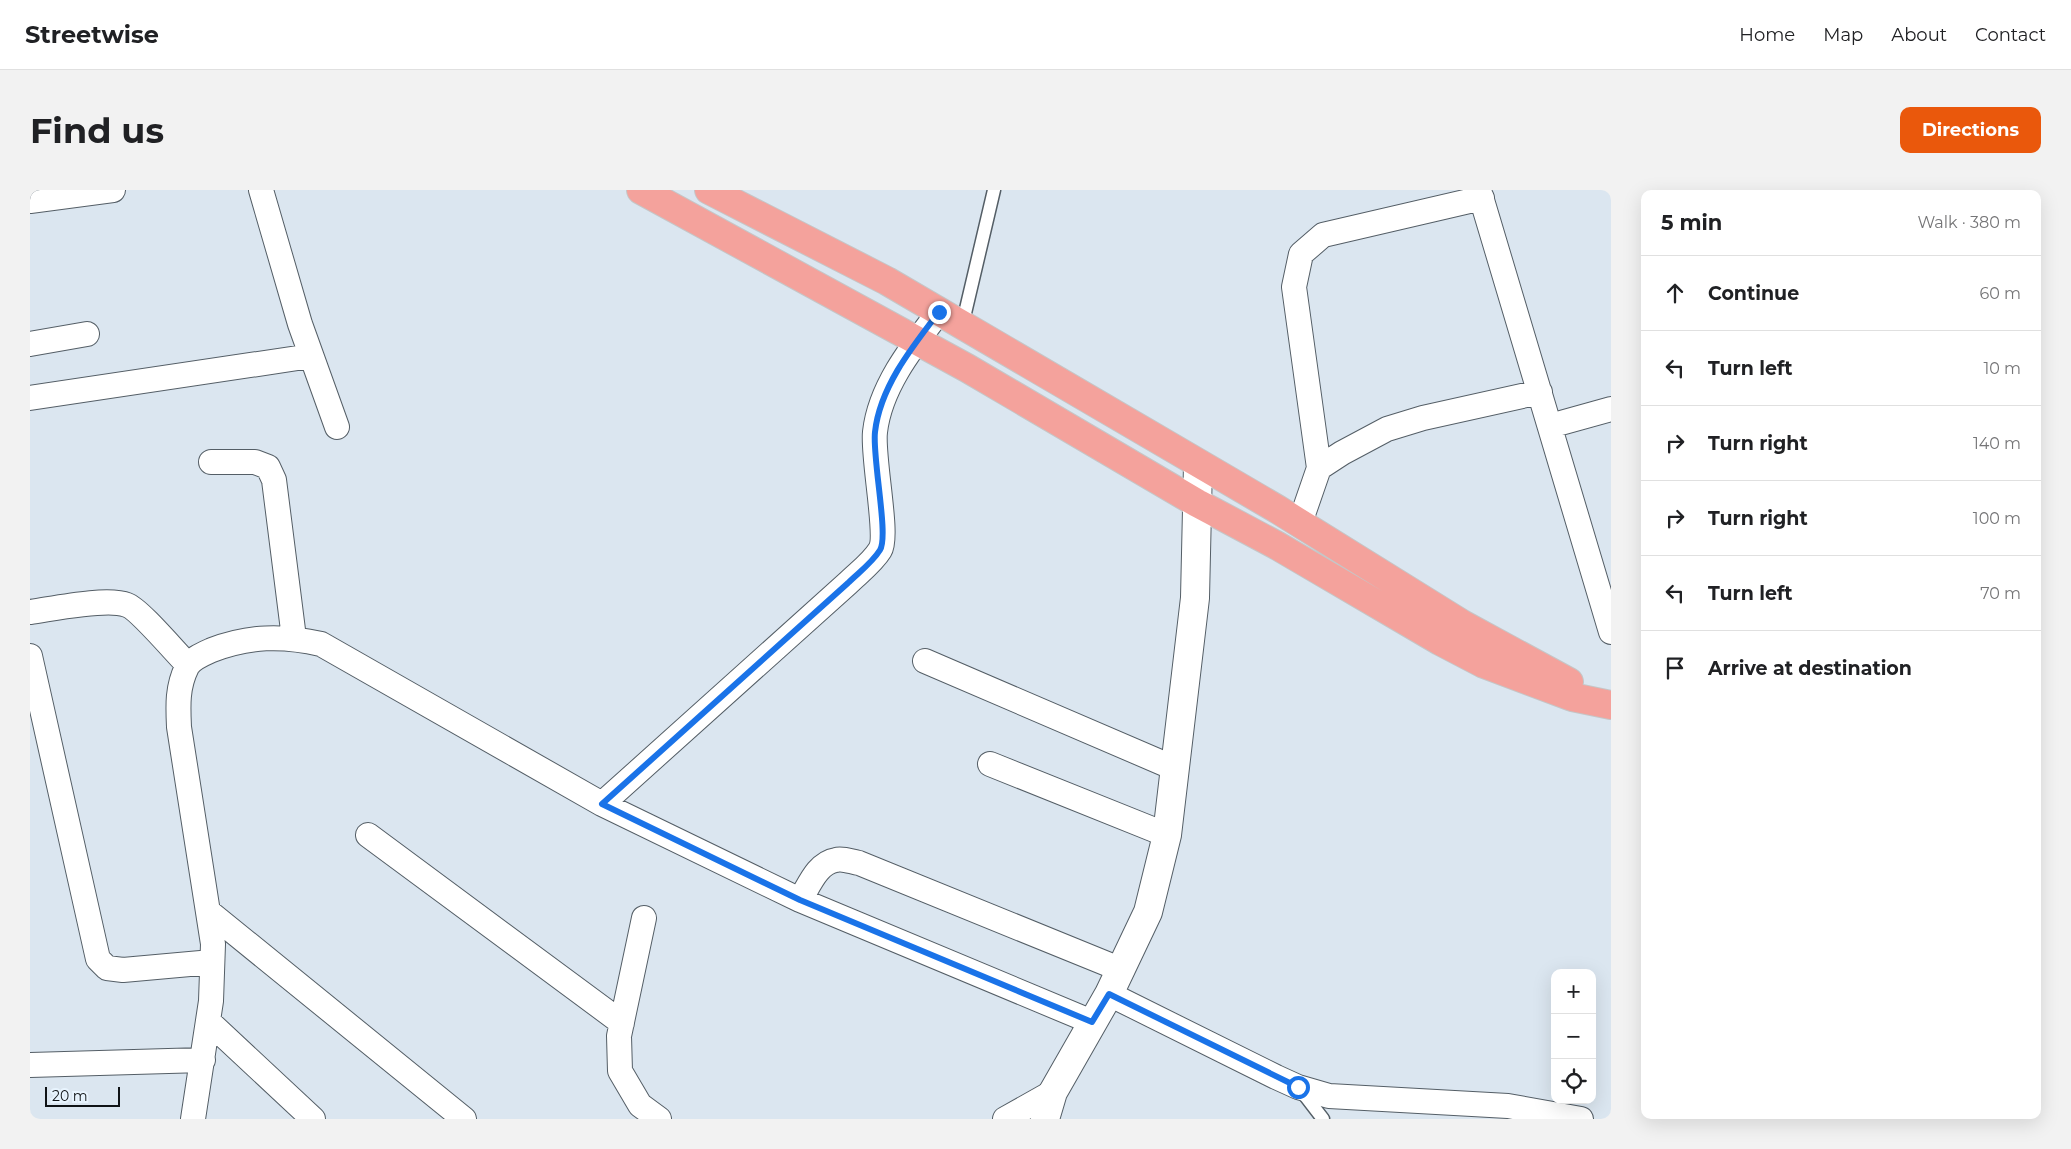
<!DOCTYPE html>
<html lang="en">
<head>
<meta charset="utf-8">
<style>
  :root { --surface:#fff; --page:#f2f2f2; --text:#202124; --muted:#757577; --line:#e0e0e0; --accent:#ea580c }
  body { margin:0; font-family:Montserrat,sans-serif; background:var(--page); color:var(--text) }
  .controls { position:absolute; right:15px; bottom:15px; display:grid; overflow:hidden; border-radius:10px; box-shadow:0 5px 20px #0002 }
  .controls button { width:45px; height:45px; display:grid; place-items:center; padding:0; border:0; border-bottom:1px solid var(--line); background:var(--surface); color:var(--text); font:25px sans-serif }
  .scale { position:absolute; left:15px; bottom:12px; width:75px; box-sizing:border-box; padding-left:5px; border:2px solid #0f1316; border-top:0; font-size:14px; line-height:18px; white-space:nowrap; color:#0f1316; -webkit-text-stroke:4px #e8f4fe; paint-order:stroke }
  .stop { position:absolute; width:15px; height:15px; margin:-11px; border:4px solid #1a73e8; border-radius:50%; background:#fff }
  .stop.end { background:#1a73e8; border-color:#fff; box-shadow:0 1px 5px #0008 }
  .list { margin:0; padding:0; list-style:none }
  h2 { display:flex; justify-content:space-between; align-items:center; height:65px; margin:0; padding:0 20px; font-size:21px }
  h2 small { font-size:16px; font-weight:400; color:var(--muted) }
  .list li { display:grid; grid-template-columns:32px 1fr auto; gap:15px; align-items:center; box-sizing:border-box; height:75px; padding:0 20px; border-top:1px solid var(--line) }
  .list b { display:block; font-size:19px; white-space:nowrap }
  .list em { font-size:16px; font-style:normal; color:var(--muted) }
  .icon { flex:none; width:28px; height:28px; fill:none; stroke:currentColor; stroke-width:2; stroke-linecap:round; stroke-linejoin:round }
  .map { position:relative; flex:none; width:1581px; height:929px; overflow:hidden; border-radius:10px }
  header { display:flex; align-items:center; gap:30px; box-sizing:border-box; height:70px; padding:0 25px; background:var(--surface); border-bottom:1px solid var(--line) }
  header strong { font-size:24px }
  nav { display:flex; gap:28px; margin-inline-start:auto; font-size:18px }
  .intro { display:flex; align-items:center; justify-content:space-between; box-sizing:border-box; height:120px; padding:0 30px }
  h1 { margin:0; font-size:35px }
  .button { padding:12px 22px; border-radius:10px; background:var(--accent); color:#fff; font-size:18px; font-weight:700 }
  main { display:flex; gap:30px; padding:0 30px }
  aside { flex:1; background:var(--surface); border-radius:10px; box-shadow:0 5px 20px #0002 }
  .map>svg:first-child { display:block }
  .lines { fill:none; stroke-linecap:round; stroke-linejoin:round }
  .service-casing { stroke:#545e66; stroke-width:15 }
  .minor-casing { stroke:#545e66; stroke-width:26 }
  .tertiary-casing { stroke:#545e66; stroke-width:30 }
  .trunk-casing { stroke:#c5c6c7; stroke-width:30 }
  .service { stroke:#fff; stroke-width:12 }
  .minor { stroke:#fff; stroke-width:24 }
  .tertiary { stroke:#fff; stroke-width:28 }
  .trunk { stroke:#f4a29c; stroke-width:28 }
  .route { stroke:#1a73e8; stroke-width:6 }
</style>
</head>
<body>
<header>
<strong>Streetwise</strong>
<nav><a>Home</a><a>Map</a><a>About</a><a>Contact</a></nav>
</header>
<div class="intro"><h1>Find us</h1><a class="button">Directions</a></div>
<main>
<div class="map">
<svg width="1581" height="929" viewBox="0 0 1581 929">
  <rect width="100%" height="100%" fill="#dbe6f0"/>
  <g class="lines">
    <defs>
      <path id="service" d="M 932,136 L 964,0
        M 1270,899 L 1293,929"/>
      <path id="minor" d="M 231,0 L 270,134 L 307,237
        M 1449,0 L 1581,442
        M 0,11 L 83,0
        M 0,154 L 57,144
        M 0,208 L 281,166
        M 1520,236 L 1581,219
        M 181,272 L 225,272 L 238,277 L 244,290 L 264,448
        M 1289,278 L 1264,97 L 1271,64 L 1293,45 L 1452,8
        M 1270,333 L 1289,278 L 1312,263 L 1357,239 L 1393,228 L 1510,202
        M 0,422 C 22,419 77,407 97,415 C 109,419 146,463 158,475
        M 0,466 L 68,769 L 77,778 L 93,780 L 182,772
        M 895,471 L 1144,578
        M 960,574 L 1137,645
        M 572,614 L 818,393 C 828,383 842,373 850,360 C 859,346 842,267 845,242 C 850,197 882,157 909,122
        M 338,645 L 592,833
        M 770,710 C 779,696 787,673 806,670 C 813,668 822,672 829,673 L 1092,780
        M 179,722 L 434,929
        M 614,728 L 589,846 L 590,881 L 610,915 L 629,929
        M 1079,804 L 1246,887 L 1268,897 L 1299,906 L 1478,916 L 1551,929
        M 178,831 L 283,929
        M 0,875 L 173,870
        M 163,929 L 181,811 L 183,754 L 149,537 C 148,516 147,497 157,477 C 161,469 173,464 182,460 C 219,446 252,445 291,454 L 572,614 L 770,710 L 1062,832
        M 975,929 L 1023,902"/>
      <path id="tertiary" d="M 1015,929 L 1023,902 L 1079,804 L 1118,722 L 1137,645 L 1165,408 L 1168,275"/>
      <path id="trunk" d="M 611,0 L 937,178 L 1167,313 L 1246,355 L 1410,451 L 1454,474 L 1542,507 L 1581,515
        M 679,0 L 857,91 L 1247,319 L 1432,434 L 1539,492"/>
    </defs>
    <!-- service casing -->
    <use href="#service" class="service-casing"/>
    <!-- minor casing -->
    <use href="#minor" class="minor-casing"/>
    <!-- tertiary casing -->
    <use href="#tertiary" class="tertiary-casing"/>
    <!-- trunk casing -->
    <use href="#trunk" class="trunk-casing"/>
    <!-- service -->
    <use href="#service" class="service"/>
    <!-- minor -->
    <use href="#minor" class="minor"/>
    <!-- tertiary -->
    <use href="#tertiary" class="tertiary"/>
    <!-- trunk -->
    <use href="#trunk" class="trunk"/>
  </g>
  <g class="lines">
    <!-- route -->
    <path class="route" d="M 909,122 C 882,157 850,197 845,242 C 842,267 859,346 850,360 C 842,373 828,383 818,393 L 572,614 L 770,710 L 1062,832 L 1079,804 L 1268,897"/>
  </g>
</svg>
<div class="controls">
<button>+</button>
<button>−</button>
<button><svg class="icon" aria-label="locate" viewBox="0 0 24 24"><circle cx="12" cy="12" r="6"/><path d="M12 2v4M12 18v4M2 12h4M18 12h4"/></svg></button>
</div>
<div class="scale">20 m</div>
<div class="stop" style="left:1268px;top:897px"></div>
<div class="stop end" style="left:909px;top:122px"></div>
</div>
<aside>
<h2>5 min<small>Walk · 380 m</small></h2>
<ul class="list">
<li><svg class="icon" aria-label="ahead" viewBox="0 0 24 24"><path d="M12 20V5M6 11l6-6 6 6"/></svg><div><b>Continue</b></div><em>60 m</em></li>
<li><svg class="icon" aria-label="left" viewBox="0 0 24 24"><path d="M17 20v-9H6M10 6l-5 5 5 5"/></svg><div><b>Turn left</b></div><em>10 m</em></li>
<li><svg class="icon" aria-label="right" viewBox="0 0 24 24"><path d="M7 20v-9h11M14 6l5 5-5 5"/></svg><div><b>Turn right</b></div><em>140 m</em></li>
<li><svg class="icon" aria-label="right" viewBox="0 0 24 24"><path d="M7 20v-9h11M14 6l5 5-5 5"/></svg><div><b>Turn right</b></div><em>100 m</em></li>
<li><svg class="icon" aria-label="left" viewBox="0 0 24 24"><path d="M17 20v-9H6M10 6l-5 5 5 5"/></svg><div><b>Turn left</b></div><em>70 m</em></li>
<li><svg class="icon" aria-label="arrive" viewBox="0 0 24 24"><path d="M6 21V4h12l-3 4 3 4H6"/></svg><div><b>Arrive at destination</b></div></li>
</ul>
</aside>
</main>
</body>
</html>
